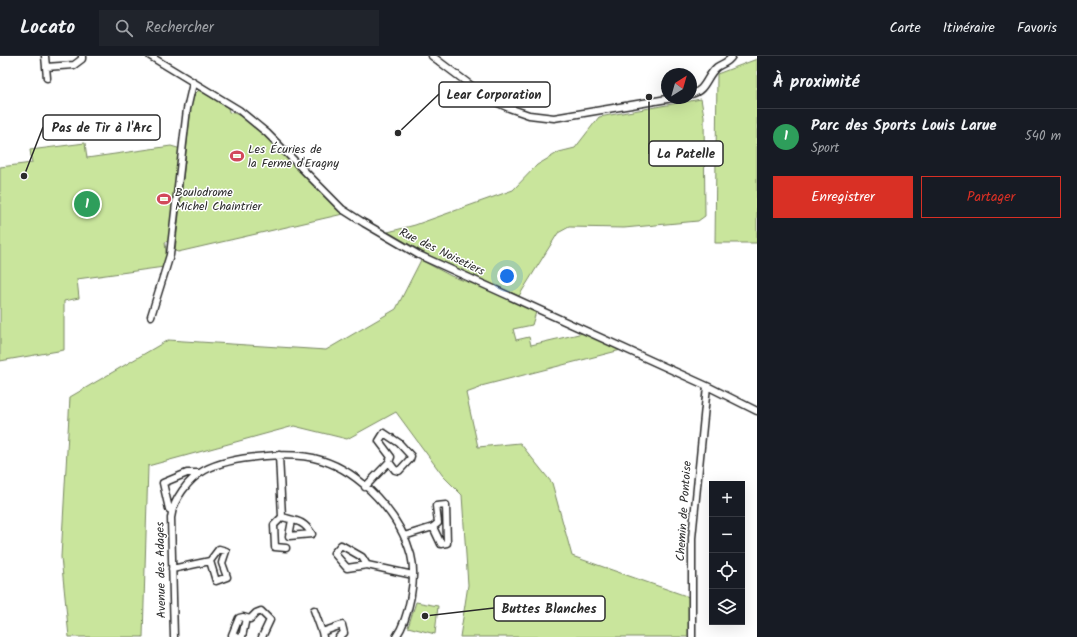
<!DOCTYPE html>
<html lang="fr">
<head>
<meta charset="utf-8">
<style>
  :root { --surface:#171b24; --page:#20242c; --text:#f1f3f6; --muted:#9ea1a6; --line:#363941; --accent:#d93025 }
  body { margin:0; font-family:Kalam,sans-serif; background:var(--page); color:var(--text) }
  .controls { position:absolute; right:12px; bottom:12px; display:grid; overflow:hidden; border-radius:0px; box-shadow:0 4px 16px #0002 }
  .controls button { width:36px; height:36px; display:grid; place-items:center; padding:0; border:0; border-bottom:1px solid var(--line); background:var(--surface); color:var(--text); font:20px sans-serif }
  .compass { position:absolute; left:661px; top:12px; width:36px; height:36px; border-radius:50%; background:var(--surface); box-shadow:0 4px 16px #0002; rotate:37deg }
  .you { position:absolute; left:507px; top:220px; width:14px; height:14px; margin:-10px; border:3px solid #fff; border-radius:50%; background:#1a73e8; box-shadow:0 0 0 6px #1a73e833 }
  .badge { display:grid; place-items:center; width:26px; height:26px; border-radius:50%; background:var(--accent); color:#fff; font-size:13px; font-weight:700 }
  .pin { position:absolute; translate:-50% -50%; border:2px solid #fff; box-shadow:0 1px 4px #0006 }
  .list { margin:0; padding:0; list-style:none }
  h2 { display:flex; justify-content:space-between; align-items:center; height:52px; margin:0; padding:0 16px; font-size:17px }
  h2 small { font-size:13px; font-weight:400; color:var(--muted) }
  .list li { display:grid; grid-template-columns:26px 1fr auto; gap:12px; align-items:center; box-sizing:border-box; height:56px; padding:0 16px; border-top:1px solid var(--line) }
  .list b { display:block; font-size:15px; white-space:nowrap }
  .list p { margin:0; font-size:13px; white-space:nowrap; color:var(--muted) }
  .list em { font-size:13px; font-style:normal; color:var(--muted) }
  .actions { display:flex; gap:8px; padding:12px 16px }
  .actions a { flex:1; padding:9px 0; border:1px solid var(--accent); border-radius:0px; text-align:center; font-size:14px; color:var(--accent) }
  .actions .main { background:var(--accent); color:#fff }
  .icon { flex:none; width:22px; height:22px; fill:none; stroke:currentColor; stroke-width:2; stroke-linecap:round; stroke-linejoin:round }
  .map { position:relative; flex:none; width:757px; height:581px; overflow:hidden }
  header { display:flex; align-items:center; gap:24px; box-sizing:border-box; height:56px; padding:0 20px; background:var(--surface); border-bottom:1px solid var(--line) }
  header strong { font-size:19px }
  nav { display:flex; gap:22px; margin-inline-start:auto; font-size:14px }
  .search { width:280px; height:36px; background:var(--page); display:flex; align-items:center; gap:10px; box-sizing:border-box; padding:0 14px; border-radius:0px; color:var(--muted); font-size:15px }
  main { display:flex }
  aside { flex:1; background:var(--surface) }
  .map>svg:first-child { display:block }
  .green { fill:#c9e59c; stroke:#7a8864 }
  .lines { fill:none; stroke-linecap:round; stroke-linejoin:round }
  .street-casing { stroke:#2b2b2b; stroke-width:9 }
  .street { stroke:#fff; stroke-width:6 }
  .labels { text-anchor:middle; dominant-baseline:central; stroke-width:3; stroke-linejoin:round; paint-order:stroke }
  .poi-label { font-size:12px; fill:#2b2b2b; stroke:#fff; text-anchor:start }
  .street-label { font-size:12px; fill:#2b2b2b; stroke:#fff }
  .leader { fill:none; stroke:#2b2b2b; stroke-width:1.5 }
  .callout-dot { fill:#2b2b2b; stroke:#fff; stroke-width:1.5 }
  .callout { fill:#fff; stroke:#2b2b2b; stroke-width:1.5 }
  .callout-label { font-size:13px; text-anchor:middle; font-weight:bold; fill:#2b2b2b }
</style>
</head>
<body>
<header>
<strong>Locato</strong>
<div class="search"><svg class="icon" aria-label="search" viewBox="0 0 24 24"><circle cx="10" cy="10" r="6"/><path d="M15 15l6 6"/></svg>Rechercher</div>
<nav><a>Carte</a><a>Itinéraire</a><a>Favoris</a></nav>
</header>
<main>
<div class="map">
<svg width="757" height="581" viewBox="0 0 757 581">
  <rect width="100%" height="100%" fill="#fff"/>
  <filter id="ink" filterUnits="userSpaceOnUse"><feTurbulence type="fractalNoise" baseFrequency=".025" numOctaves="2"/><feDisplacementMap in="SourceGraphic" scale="8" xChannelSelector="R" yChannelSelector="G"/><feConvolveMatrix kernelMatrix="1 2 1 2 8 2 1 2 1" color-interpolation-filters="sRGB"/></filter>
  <g filter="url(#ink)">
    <!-- green -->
    <path class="green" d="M 757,3 L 757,187 L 715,187 L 717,18 Z
      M 199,34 L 228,52 L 229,56 C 258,59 321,135 343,158 L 178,196 L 175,195 L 192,41 Z
      M 701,43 L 704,60 L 705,160 L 698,165 L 624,172 L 569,171 L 558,177 L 519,240 L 428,199 L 388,176 L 415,169 L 513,134 L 537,109 L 559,96 L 575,92 L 599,61 Z
      M 85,87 L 87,102 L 171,90 L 181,93 L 170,185 L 165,186 L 167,206 L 164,211 L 77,223 L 79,242 L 64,245 L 64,294 L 0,305 L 0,111 L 32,107 L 30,94 Z
      M 421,204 L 451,220 L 520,245 L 518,248 L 536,256 L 532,269 L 513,273 L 516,284 L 529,281 L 531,289 L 583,277 L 621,294 L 481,330 L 480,332 L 466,337 L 478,391 L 520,387 L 552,427 L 572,500 L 692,542 L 690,581 L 460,581 L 468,529 L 462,439 L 443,420 L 396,356 L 347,383 L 294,370 L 148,410 L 143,581 L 69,581 L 61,501 L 70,341 L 168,284 L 326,294 L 396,253 Z
      M 416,546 L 438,550 L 435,578 L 408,571 Z"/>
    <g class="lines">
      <defs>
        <path id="street" d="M 45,0 L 47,22
          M 150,0 L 239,54 L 267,77 L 342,153 L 364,167 L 419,199 L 707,330 L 757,355
          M 432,0 L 489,43 L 509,52 L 529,59 L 554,62 L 673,42
          M 46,11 L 74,9 L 82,3 L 82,0
          M 691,38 C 706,35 706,20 717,11 C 723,7 728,7 732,0
          M 151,260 L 170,199 L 187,53 L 193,27
          M 279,399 L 282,461
          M 365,431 L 389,406 L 391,401 L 379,385 L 384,377 L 399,387 L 411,400 L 410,403 L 399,415 L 395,414 L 389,406
          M 446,449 L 447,487 L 441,488 L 433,471 L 438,467 L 436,450 Z
          M 172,455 L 169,453 L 163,427 L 187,417 L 199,417
          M 282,461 C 296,465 303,464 312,478 L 289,480 L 292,464
          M 282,461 L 274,469 L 275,491 L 286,492
          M 404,480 L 433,471
          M 367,509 L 362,501 L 341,489 L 334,497 L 347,512 L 367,509 L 413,519
          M 172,513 L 210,505 L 219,493 L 226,495 L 222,507 L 227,521 L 216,525 L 210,505
          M 314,554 L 322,576
          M 174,581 L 171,462 C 173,444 188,423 205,414 C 231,400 292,395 321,404 C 361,416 400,459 411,499 C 417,522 409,562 396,581
          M 237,581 L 232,579 L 239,562 L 243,561 L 250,563 L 256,557 L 261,555 L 270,564 L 262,581
          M 242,581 L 246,562
          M 323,581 L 322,576 L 342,569 L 344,577 L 339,581
          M 692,581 L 692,482 L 707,330"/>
      </defs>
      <!-- street casing -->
      <use href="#street" class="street-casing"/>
      <!-- street -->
      <use href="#street" class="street"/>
    </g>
  </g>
  <!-- icons -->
  <defs>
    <symbol id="stadium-bare" viewBox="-9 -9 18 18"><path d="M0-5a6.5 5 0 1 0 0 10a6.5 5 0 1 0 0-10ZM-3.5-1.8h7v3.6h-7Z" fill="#d1495b" stroke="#fff" stroke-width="2.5" paint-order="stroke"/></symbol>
  </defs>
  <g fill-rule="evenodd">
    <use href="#stadium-bare" x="227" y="90" width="20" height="20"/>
    <use href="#stadium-bare" x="154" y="133" width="20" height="20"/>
  </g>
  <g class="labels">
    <!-- poi labels -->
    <g class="poi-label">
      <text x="248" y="93">Les Écuries de<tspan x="248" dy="14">la Ferme d'Eragny</tspan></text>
      <text x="175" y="136">Boulodrome<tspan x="175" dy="14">Michel Chaintrier</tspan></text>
    </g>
    <!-- street labels -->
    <g class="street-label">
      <text transform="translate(442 196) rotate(26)">Rue des Noisetiers</text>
      <text transform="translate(684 455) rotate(-86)">Chemin de Pontoise</text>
      <text transform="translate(161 514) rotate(-91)">Avenue des Adages</text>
    </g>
  </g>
  <!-- callouts -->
  <path class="leader" d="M398 77L439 38M24 120L43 71M649 41L649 98M425 560L494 552"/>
  <g class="callout-dot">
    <circle cx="398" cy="77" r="4"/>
    <circle cx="24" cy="120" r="4"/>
    <circle cx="649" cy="41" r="4"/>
    <circle cx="425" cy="560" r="4"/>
  </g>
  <g class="callout">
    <rect x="439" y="26" width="111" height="25" rx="4"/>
    <rect x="43" y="59" width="117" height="25" rx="4"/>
    <rect x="649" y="85" width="74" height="25" rx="4"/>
    <rect x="494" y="540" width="111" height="25" rx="4"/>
  </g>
  <g class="callout-label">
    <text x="494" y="43">Lear Corporation</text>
    <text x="102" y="76">Pas de Tir à l'Arc</text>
    <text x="686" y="102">La Patelle</text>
    <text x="549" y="557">Buttes Blanches</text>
  </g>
</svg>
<div class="controls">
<button>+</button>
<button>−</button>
<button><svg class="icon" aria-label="locate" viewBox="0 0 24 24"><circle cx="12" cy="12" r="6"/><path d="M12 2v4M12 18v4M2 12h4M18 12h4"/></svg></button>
<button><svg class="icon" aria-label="layers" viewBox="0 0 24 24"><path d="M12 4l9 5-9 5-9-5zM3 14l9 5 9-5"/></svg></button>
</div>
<svg class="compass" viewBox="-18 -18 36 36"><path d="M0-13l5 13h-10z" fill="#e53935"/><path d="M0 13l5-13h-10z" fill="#9ea1a6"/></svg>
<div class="you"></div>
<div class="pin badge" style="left:87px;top:148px;background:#2e9e5b">1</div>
</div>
<aside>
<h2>À proximité<small></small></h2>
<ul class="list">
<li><span class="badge" style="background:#2e9e5b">1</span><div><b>Parc des Sports Louis Larue</b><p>Sport</p></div><em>540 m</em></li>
</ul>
<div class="actions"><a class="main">Enregistrer</a><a>Partager</a></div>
</aside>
</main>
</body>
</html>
